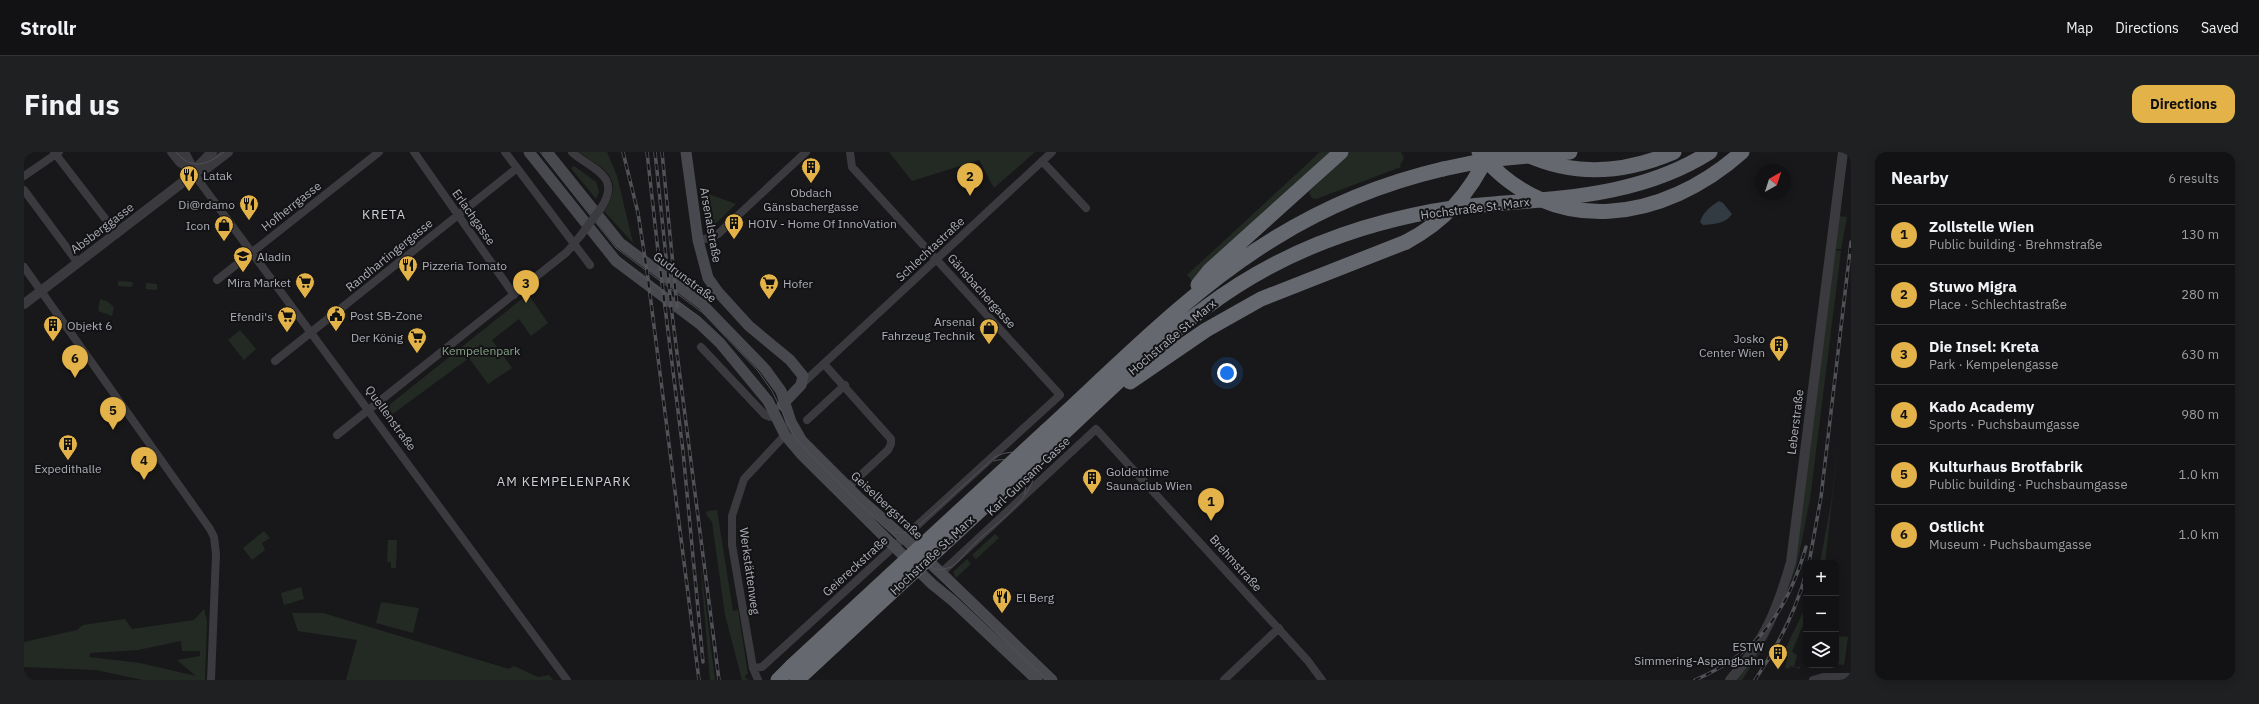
<!DOCTYPE html>
<html lang="en">
<head>
<meta charset="utf-8">
<style>
  :root { --surface:#121214; --page:#1f2022; --text:#f1f3f6; --muted:#9c9ea0; --line:#313234; --accent:#e3b248 }
  body { margin:0; font-family:"IBM Plex Sans",sans-serif; background:var(--page); color:var(--text) }
  .controls { position:absolute; right:12px; bottom:12px; display:grid; overflow:hidden; border-radius:8px; box-shadow:0 2px 10px #0003 }
  .controls button { width:36px; height:36px; display:grid; place-items:center; padding:0; border:0; border-bottom:1px solid var(--line); background:var(--surface); color:var(--text); font:20px sans-serif }
  .compass { position:absolute; left:1731px; top:12px; width:36px; height:36px; border-radius:50%; background:var(--surface); box-shadow:0 2px 10px #0003; rotate:39deg }
  .you { position:absolute; left:1203px; top:221px; width:14px; height:14px; margin:-10px; border:3px solid #fff; border-radius:50%; background:#1a73e8; box-shadow:0 0 0 6px #1a73e833 }
  .badge { display:grid; place-items:center; width:26px; height:26px; border-radius:50%; background:var(--accent); color:#111; font-size:13px; font-weight:700 }
  .pin { position:absolute; translate:-50% -33px; filter:drop-shadow(0 1px 2px #0008) }
  .pin::after { content:''; position:absolute; top:21px; width:14px; height:12px; background:inherit; clip-path:polygon(0 0,100% 0,50% 100%) }
  .list { margin:0; padding:0; list-style:none }
  h2 { display:flex; justify-content:space-between; align-items:center; height:52px; margin:0; padding:0 16px; font-size:17px }
  h2 small { font-size:13px; font-weight:400; color:var(--muted) }
  .list li { display:grid; grid-template-columns:26px 1fr auto; gap:12px; align-items:center; box-sizing:border-box; height:60px; padding:0 16px; border-top:1px solid var(--line) }
  .list b { display:block; font-size:15px; white-space:nowrap }
  .list p { margin:0; font-size:13px; white-space:nowrap; color:var(--muted) }
  .list em { font-size:13px; font-style:normal; color:var(--muted) }
  .icon { flex:none; width:22px; height:22px; fill:none; stroke:currentColor; stroke-width:2; stroke-linecap:round; stroke-linejoin:round }
  .map { position:relative; flex:none; width:1827px; height:528px; overflow:hidden; border-radius:12px }
  header { display:flex; align-items:center; gap:24px; box-sizing:border-box; height:56px; padding:0 20px; background:var(--surface); border-bottom:1px solid var(--line) }
  header strong { font-size:19px }
  nav { display:flex; gap:22px; margin-inline-start:auto; font-size:14px }
  .intro { display:flex; align-items:center; justify-content:space-between; box-sizing:border-box; height:96px; padding:0 24px }
  h1 { margin:0; font-size:28px }
  .button { padding:10px 18px; border-radius:12px; background:var(--accent); color:#111; font-size:14px; font-weight:700 }
  main { display:flex; gap:24px; padding:0 24px }
  aside { flex:1; background:var(--surface); border-radius:12px; box-shadow:0 2px 10px #0003 }
  .map>svg:first-child { display:block }
  .green { fill:#232a24; fill-rule:evenodd }
  .water { fill:#323b42 }
  .lines { fill:none; stroke-linecap:round; stroke-linejoin:round }
  .minor { stroke:#3a3a3f; stroke-width:8 }
  .tertiary { stroke:#3a3a3f; stroke-width:10 }
  .secondary { stroke:#48494f; stroke-width:11 }
  .motorway { stroke:#66686f; stroke-width:15 }
  .tram { stroke:#515258; stroke-width:1 }
  .rail-casing { stroke:#515258; stroke-width:3.5 }
  .rail { stroke:#131315; stroke-width:2; stroke-dasharray:6; stroke-linecap:butt }
  .minor-bridge { stroke:#3a3a3f; stroke-width:8 }
  .motorway-bridge { stroke:#66686f; stroke-width:15 }
  .labels { text-anchor:middle; dominant-baseline:central; stroke-width:4; stroke-linejoin:round; paint-order:stroke }
  .poi-label { font-size:12px; fill:#acafb9; stroke:#131315; text-anchor:start }
  .street-label { font-size:12px; fill:#acafb9; stroke:#131315 }
  .park-label { font-size:12px; fill:#85a287; stroke:#131315 }
  .neighbourhood-label { font-size:13px; letter-spacing:1px; fill:#cccfd5; stroke:#131315 }
</style>
</head>
<body>
<header>
<strong>Strollr</strong>
<nav><a>Map</a><a>Directions</a><a>Saved</a></nav>
</header>
<div class="intro"><h1>Find us</h1><a class="button">Directions</a></div>
<main>
<div class="map">
<svg width="1827" height="528" viewBox="0 0 1827 528">
  <rect width="100%" height="100%" fill="#18181a"/>
  <!-- green -->
  <path class="green" d="M 555,0 L 583,0 L 593,24 L 609,91 L 580,59 C 602,24 580,18 555,0 Z
    M 865,0 L 1011,0 L 970,36 L 955,8 L 888,29 Z
    M 1296,0 L 1306,0 L 1168,129 L 1163,123 Z
    M 1325,0 L 1377,0 L 1380,6 L 1376,13 L 1377,15 L 1292,47 L 1288,46 L 1285,40 Z
    M 550,14 L 572,30 L 575,40 L 572,47 L 547,16 Z
    M 679,40 L 712,52 L 687,76 L 684,75 Z
    M 1815,64 L 1823,65 L 1817,97 L 1811,97 Z
    M 1811,98 L 1817,99 L 1786,347 L 1773,413 L 1765,434 L 1772,405 Z
    M 94,129 L 109,130 L 108,135 L 94,134 Z
    M 122,131 L 133,132 L 133,138 L 122,137 Z
    M 504,142 L 524,171 L 507,184 L 495,167 L 468,188 L 488,216 L 464,232 L 445,206 L 366,264 L 360,257 Z
    M 76,147 L 83,149 L 90,155 L 88,164 L 74,159 Z
    M 216,178 L 232,197 L 220,208 L 204,188 Z
    M 1816,277 L 1801,411 L 1796,411 L 1807,352 Z
    M 693,358 L 709,459 L 714,458 L 724,522 L 721,523 L 722,527 L 726,528 L 718,528 L 701,463 L 688,370 L 682,362 L 683,359 Z
    M 240,379 L 246,386 L 238,391 L 241,398 L 228,408 L 219,396 Z
    M 971,382 L 975,386 L 952,407 L 948,403 Z
    M 364,388 L 373,388 L 372,416 L 367,416 L 367,410 L 363,410 Z
    M 943,407 L 947,412 L 932,426 L 929,420 Z
    M 676,408 L 691,528 L 686,528 Z
    M 277,435 L 280,447 L 260,453 L 257,441 Z
    M 357,450 L 395,456 L 389,481 L 352,471 Z
    M 1782,454 L 1782,476 L 1778,475 L 1768,500 L 1773,503 L 1770,515 L 1776,515 L 1776,517 L 1766,514 L 1765,517 L 1761,516 L 1764,504 L 1760,507 L 1757,506 Z
    M 180,457 L 183,469 L 181,528 L 119,528 L 72,518 L 0,515 L 0,490 L 53,478 L 59,473 L 101,467 L 108,477 L 170,468 ZM 157,489 L 158,499 L 176,499 L 176,504 L 153,508 L 172,524 L 116,511 L 65,505 L 66,501 L 114,498 Z
    M 268,461 L 299,461 L 485,517 L 490,514 L 514,525 L 525,523 L 529,528 L 322,528 L 333,488 L 274,479 Z
    M 1750,473 L 1736,501 L 1718,528 L 1712,528 L 1733,501 Z
    M 1812,484 L 1824,485 L 1820,513 L 1812,512 Z"/>
  <!-- water -->
  <path class="water" d="M 1695,49 L 1699,51 L 1708,62 C 1702,72 1689,72 1679,73 L 1676,70 C 1679,60 1687,54 1695,49 Z"/>
  <g class="lines">
    <!-- minor -->
    <path class="minor" d="M 30,0 L 93,82
      M 390,0 L 490,143
      M 481,0 L 566,113
      M 548,0 C 566,17 599,23 577,56
      M 1018,9 L 1062,56
      M 170,19 L 175,29 L 543,528
      M 0,24 L 35,0
      M 0,38 L 54,111
      M 674,88 L 686,86 L 694,82 L 782,0
      M 0,115 L 186,377 L 190,385 L 192,402 L 187,528
      M 193,128 L 355,0
      M 677,195 L 741,263 L 746,265 L 751,261
      M 251,209 L 493,16
      M 800,212 L 867,287 L 867,292 L 864,298 L 824,335
      M 779,231 L 1028,0
      M 783,268 L 821,233
      M 313,283 L 543,100 L 557,83
      M 917,421 L 1072,277 L 1284,509 L 1298,528
      M 729,516 L 738,515 L 1036,243 L 828,15 L 826,0
      M 734,528 L 729,516 L 708,393 L 708,364 L 720,327 L 761,283
      M 1200,528 L 1255,476
      M 1789,528 L 1799,525 L 1827,525"/>
    <!-- tertiary -->
    <path class="tertiary" d="M 148,0 L 156,10 L 170,19
      M 160,0 L 170,19
      M 170,19 L 183,16 L 204,0
      M 0,152 L 159,30 L 188,0
      M 1706,528 C 1741,488 1753,459 1767,410 L 1819,0"/>
    <!-- secondary -->
    <path class="secondary" d="M 505,0 L 592,109 L 676,172 L 696,191 L 744,249 L 761,283 L 777,302 L 908,432 L 929,449 L 1013,528
      M 523,0 L 596,91 L 678,152 L 741,217 L 757,239 L 767,270 L 778,289 L 834,345 L 886,391 L 1028,528
      M 662,0 L 674,88 L 684,126 L 694,140 L 725,174 L 766,208 L 779,224 L 777,233 L 758,253"/>
    <!-- motorway -->
    <path class="motorway" d="M 1455,0 C 1528,89 1641,69 1718,0
      M 1501,2 C 1550,25 1601,21 1650,0
      M 1174,133 L 1186,118 L 1317,0
      M 1106,230 L 1182,178 L 1237,147 L 1382,90
      M 1022,279 C 1095,212 1166,138 1251,86 C 1303,54 1359,31 1419,17
      M 1031,289 C 1080,244 1127,195 1181,156 C 1255,100 1344,68 1435,55
      M 754,528 L 768,514
      M 773,528 L 844,462"/>
    <!-- tram -->
    <path class="tram" d="M 152,0 C 168,19 183,13 200,0
      M 516,0 L 592,96 L 679,161 L 734,219 L 748,239 L 770,284 L 782,298 L 834,350 L 1023,528
      M 594,104 L 612,120 L 677,166
      M 970,309 C 991,302 1008,322 1000,342
      M 867,380 L 880,381 L 892,376 L 971,305 C 981,300 991,298 1000,304 C 1034,329 970,373 953,389 C 944,397 937,408 928,415 L 915,418 L 906,415"/>
    <defs>
      <path id="rail" d="M 599,0 L 614,61 L 623,119 L 675,528
        M 623,0 L 634,99 L 659,299 L 679,510
        M 631,0 L 648,162 L 695,528
        M 638,0 L 653,155
        M 1785,411 L 1797,345 L 1827,90
        M 1671,528 C 1734,501 1763,460 1782,395
        M 1731,528 C 1753,495 1772,460 1782,421"/>
    </defs>
    <!-- rail casing -->
    <use href="#rail" class="rail-casing"/>
    <!-- rail -->
    <use href="#rail" class="rail"/>
    <!-- minor-bridge -->
    <path class="minor-bridge" d="M 557,83 L 577,56"/>
    <!-- motorway-bridge -->
    <path class="motorway-bridge" d="M 1419,17 L 1462,8 L 1546,0
      M 1438,55 C 1523,46 1611,48 1686,0
      M 1382,90 C 1420,70 1446,42 1464,2
      M 844,462 L 1031,289
      M 768,514 L 1022,279"/>
  </g>
  <!-- icons -->
  <defs>
    <symbol id="building-pin" viewBox="-11 -11 22 30"><path d="M0 17L-7.5 6A9.5 9.5 0 1 1 7.5 6Z" fill="#e3b248" stroke="#131315"/><path d="M-4-6H4V6H1V3H-1V6H-4ZM-2.5-4.3h1.7v1.8h-1.7ZM.8-4.3h1.7v1.8H.8ZM-2.5-1h1.7V.8h-1.7ZM.8-1h1.7V.8H.8Z" fill="#111"/></symbol>
    <symbol id="restaurant-pin" viewBox="-11 -11 22 30"><path d="M0 17L-7.5 6A9.5 9.5 0 1 1 7.5 6Z" fill="#e3b248" stroke="#131315"/><path d="M-5-6h1v4h1v-4h1v4h1v-4h1v5L-1.5 .5V6h-2V.5L-5-1ZM5-6V6H3V1.5H1.5Q1.5-4 5-6Z" fill="#111"/></symbol>
    <symbol id="shop-pin" viewBox="-11 -11 22 30"><path d="M0 17L-7.5 6A9.5 9.5 0 1 1 7.5 6Z" fill="#e3b248" stroke="#131315"/><path d="M-5-2.5h2.3a2.7 3.5 0 0 1 5.4 0H5L5.5 6h-11ZM-1.5-2.5h3a1.5 2.3 0 0 0-3 0Z" fill="#111"/></symbol>
    <symbol id="school-pin" viewBox="-11 -11 22 30"><path d="M0 17L-7.5 6A9.5 9.5 0 1 1 7.5 6Z" fill="#e3b248" stroke="#131315"/><path d="M0-5L7-2L0 1L-7-2ZM-4 1L0 2.5L4 1V4Q0 6-4 4Z" fill="#111"/></symbol>
    <symbol id="supermarket-pin" viewBox="-11 -11 22 30"><path d="M0 17L-7.5 6A9.5 9.5 0 1 1 7.5 6Z" fill="#e3b248" stroke="#131315"/><path d="M-6-5.5h2.5l.6 2H6L4.5 2H-2.5L-4.4-4H-6ZM-1.5 3.2a1.3 1.3 0 1 0 .1 0ZM3 3.2a1.3 1.3 0 1 0 .1 0Z" fill="#111"/></symbol>
    <symbol id="civic-pin" viewBox="-11 -11 22 30"><path d="M0 17L-7.5 6A9.5 9.5 0 1 1 7.5 6Z" fill="#e3b248" stroke="#131315"/><path d="M-.6-6.5H3V-4.5H.6V-3L4-1V1h2V6H-6V1h2V-1L-.6-3ZM-1.2 2.5V6h2.4V2.5Z" fill="#111"/></symbol>
  </defs>
  <g fill-rule="evenodd">
    <use href="#building-pin" x="776" y="4" width="22" height="30"/>
    <use href="#restaurant-pin" x="154" y="12" width="22" height="30"/>
    <use href="#restaurant-pin" x="214" y="41" width="22" height="30"/>
    <use href="#building-pin" x="699" y="60" width="22" height="30"/>
    <use href="#shop-pin" x="189" y="62" width="22" height="30"/>
    <use href="#school-pin" x="208" y="93" width="22" height="30"/>
    <use href="#restaurant-pin" x="373" y="102" width="22" height="30"/>
    <use href="#supermarket-pin" x="270" y="119" width="22" height="30"/>
    <use href="#supermarket-pin" x="734" y="120" width="22" height="30"/>
    <use href="#civic-pin" x="301" y="152" width="22" height="30"/>
    <use href="#supermarket-pin" x="252" y="153" width="22" height="30"/>
    <use href="#building-pin" x="18" y="162" width="22" height="30"/>
    <use href="#shop-pin" x="954" y="165" width="22" height="30"/>
    <use href="#supermarket-pin" x="382" y="174" width="22" height="30"/>
    <use href="#building-pin" x="1744" y="182" width="22" height="30"/>
    <use href="#building-pin" x="33" y="281" width="22" height="30"/>
    <use href="#building-pin" x="1057" y="315" width="22" height="30"/>
    <use href="#restaurant-pin" x="967" y="434" width="22" height="30"/>
    <use href="#building-pin" x="1743" y="490" width="22" height="30"/>
  </g>
  <g class="labels">
    <!-- poi labels -->
    <g class="poi-label">
      <text x="179" y="23">Latak</text>
      <text x="787" y="40" text-anchor="middle">Obdach<tspan x="787" dy="14">Gänsbachergasse</tspan></text>
      <text x="211" y="52" text-anchor="end">Di@rdamo</text>
      <text x="724" y="71">HOIV - Home Of InnoVation</text>
      <text x="186" y="73" text-anchor="end">Icon</text>
      <text x="233" y="104">Aladin</text>
      <text x="398" y="113">Pizzeria Tomato</text>
      <text x="267" y="130" text-anchor="end">Mira Market</text>
      <text x="759" y="131">Hofer</text>
      <text x="326" y="163">Post SB-Zone</text>
      <text x="249" y="164" text-anchor="end">Efendi's</text>
      <text x="951" y="169" text-anchor="end">Arsenal<tspan x="951" dy="14">Fahrzeug Technik</tspan></text>
      <text x="43" y="173">Objekt 6</text>
      <text x="379" y="185" text-anchor="end">Der König</text>
      <text x="1741" y="186" text-anchor="end">Josko<tspan x="1741" dy="14">Center Wien</tspan></text>
      <text x="44" y="316" text-anchor="middle">Expedithalle</text>
      <text x="1082" y="319">Goldentime<tspan x="1082" dy="14">Saunaclub Wien</tspan></text>
      <text x="992" y="445">El Berg</text>
      <text x="1740" y="494" text-anchor="end">ESTW<tspan x="1740" dy="14">Simmering-Aspangbahn</tspan></text>
    </g>
    <!-- street labels -->
    <g class="street-label">
      <text transform="translate(267 54) rotate(-38)">Hofherrgasse</text>
      <text transform="translate(1451 56) rotate(-7)">Hochstraße St. Marx</text>
      <text transform="translate(450 65) rotate(55)">Erlachgasse</text>
      <text transform="translate(687 73) rotate(80)">Arsenalstraße</text>
      <text transform="translate(78 76) rotate(-37)">Absberggasse</text>
      <text transform="translate(906 97) rotate(-43)">Schlechtastraße</text>
      <text transform="translate(365 103) rotate(-39)">Randhartingergasse</text>
      <text transform="translate(661 125) rotate(37)">Gudrunstraße</text>
      <text transform="translate(958 139) rotate(48)">Gänsbachergasse</text>
      <text transform="translate(1148 185) rotate(-40)">Hochstraße St. Marx</text>
      <text transform="translate(367 266) rotate(54)">Quellenstraße</text>
      <text transform="translate(1771 270) rotate(-83)">Leberstraße</text>
      <text transform="translate(1004 324) rotate(-43)">Karl-Gunsam-Gasse</text>
      <text transform="translate(863 353) rotate(43)">Geiselbergstraße</text>
      <text transform="translate(908 403) rotate(-43)">Hochstraße St. Marx</text>
      <text transform="translate(1212 411) rotate(48)">Brehmstraße</text>
      <text transform="translate(831 414) rotate(-42)">Geiereckstraße</text>
      <text transform="translate(726 419) rotate(82)">Werkstättenweg</text>
    </g>
    <!-- park labels -->
    <g class="park-label">
      <text x="457" y="198">Kempelenpark</text>
    </g>
    <!-- neighbourhood labels -->
    <g class="neighbourhood-label">
      <text x="360" y="62">KRETA</text>
      <text x="540" y="329">AM KEMPELENPARK</text>
    </g>
  </g>
</svg>
<div class="controls">
<button>+</button>
<button>−</button>
<button><svg class="icon" aria-label="layers" viewBox="0 0 24 24"><path d="M12 4l9 5-9 5-9-5zM3 14l9 5 9-5"/></svg></button>
</div>
<svg class="compass" viewBox="-18 -18 36 36"><path d="M0-13l5 13h-10z" fill="#e53935"/><path d="M0 13l5-13h-10z" fill="#9c9ea0"/></svg>
<div class="you"></div>
<div class="pin badge" style="left:1187px;top:369px">1</div>
<div class="pin badge" style="left:946px;top:44px">2</div>
<div class="pin badge" style="left:502px;top:151px">3</div>
<div class="pin badge" style="left:120px;top:328px">4</div>
<div class="pin badge" style="left:89px;top:278px">5</div>
<div class="pin badge" style="left:51px;top:226px">6</div>
</div>
<aside>
<h2>Nearby<small>6 results</small></h2>
<ul class="list">
<li><span class="badge">1</span><div><b>Zollstelle Wien</b><p>Public building · Brehmstraße</p></div><em>130 m</em></li>
<li><span class="badge">2</span><div><b>Stuwo Migra</b><p>Place · Schlechtastraße</p></div><em>280 m</em></li>
<li><span class="badge">3</span><div><b>Die Insel: Kreta</b><p>Park · Kempelengasse</p></div><em>630 m</em></li>
<li><span class="badge">4</span><div><b>Kado Academy</b><p>Sports · Puchsbaumgasse</p></div><em>980 m</em></li>
<li><span class="badge">5</span><div><b>Kulturhaus Brotfabrik</b><p>Public building · Puchsbaumgasse</p></div><em>1.0 km</em></li>
<li><span class="badge">6</span><div><b>Ostlicht</b><p>Museum · Puchsbaumgasse</p></div><em>1.0 km</em></li>
</ul>
</aside>
</main>
</body>
</html>
